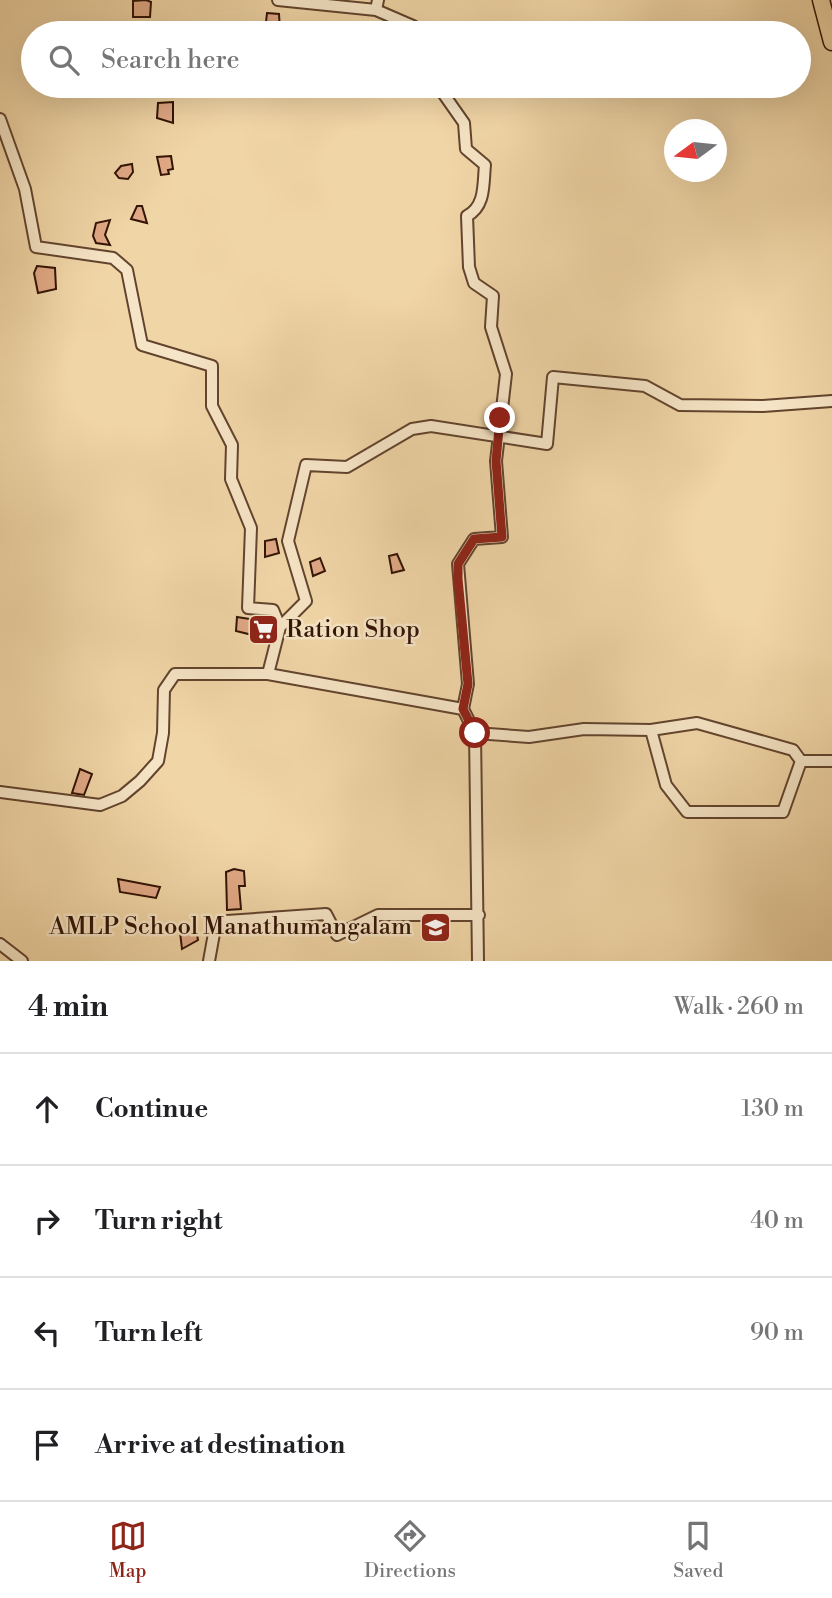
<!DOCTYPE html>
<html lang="en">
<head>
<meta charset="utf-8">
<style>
  :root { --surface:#fff; --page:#f2f2f2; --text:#202124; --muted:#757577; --line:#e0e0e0; --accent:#8f2418 }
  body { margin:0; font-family:"Libre Bodoni",serif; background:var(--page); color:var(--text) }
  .compass { position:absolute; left:664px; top:119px; width:63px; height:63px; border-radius:50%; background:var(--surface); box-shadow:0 7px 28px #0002; rotate:255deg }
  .stop { position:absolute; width:21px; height:21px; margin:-16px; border:5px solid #8f2418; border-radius:50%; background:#fff }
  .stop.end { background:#8f2418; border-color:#fff; box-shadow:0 2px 7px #0008 }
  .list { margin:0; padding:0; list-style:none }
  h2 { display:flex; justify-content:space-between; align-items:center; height:91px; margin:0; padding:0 28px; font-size:30px }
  h2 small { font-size:23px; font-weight:400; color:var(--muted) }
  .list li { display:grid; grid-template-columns:46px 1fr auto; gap:21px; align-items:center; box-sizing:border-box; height:112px; padding:0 28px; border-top:2px solid var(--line) }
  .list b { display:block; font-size:26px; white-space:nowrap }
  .list em { font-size:23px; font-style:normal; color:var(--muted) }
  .icon { flex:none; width:38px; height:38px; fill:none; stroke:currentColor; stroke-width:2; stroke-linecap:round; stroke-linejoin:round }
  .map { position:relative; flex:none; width:832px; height:961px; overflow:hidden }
  .search { position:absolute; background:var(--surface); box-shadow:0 7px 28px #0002; left:21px; right:21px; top:21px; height:77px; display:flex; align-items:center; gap:18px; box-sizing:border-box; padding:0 24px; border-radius:38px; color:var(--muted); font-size:26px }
  .sheet { height:539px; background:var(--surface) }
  nav { display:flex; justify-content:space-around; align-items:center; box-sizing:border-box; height:98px; border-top:2px solid var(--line); background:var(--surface); font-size:19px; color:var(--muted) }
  nav a { display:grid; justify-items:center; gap:4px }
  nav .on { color:var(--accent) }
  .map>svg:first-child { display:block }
  .building { fill:#e1a986; stroke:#321406; stroke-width:2 }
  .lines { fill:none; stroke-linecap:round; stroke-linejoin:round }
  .minor-casing { stroke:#62442e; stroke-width:14 }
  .highway-casing { stroke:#321406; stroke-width:19 }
  .minor { stroke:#f5e4c5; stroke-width:10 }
  .highway { stroke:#f0d5a6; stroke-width:16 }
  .route { stroke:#8f2418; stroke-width:9 }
  .labels { text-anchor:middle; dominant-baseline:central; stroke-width:5; stroke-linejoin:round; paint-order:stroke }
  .poi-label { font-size:24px; fill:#321406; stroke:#f5e4c5; text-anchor:start }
</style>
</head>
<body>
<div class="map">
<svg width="832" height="961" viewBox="0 0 832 961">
  <rect width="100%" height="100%" fill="#f0d5a6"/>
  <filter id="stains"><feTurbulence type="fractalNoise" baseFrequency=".00286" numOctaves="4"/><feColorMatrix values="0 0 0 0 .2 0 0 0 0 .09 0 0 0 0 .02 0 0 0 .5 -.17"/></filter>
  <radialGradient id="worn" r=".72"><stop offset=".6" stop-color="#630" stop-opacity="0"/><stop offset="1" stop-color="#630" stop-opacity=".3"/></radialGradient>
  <!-- building -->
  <path class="building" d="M 146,0 L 151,2 L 150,17 L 133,17 L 133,1 Z
    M 267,13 L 279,14 L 280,31 L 273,33 L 271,22 L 266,22 Z
    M 173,102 L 173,123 L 157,118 L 158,103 Z
    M 171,156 L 173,169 L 168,170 L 169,174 L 161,175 L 157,157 Z
    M 132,164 L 133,172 L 128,179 L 119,178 L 115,173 L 121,166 Z
    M 137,206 L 142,206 L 147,223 L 131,219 Z
    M 110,220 L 105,235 L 110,245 L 96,243 L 93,236 L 96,223 Z
    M 37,266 L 55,268 L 56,289 L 38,293 L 34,273 Z
    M 276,539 L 279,553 L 265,557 L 265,541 Z
    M 397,554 L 404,570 L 392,573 L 389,556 Z
    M 320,558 L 325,571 L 313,576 L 310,562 Z
    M 237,617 L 268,622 L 269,639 L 236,631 Z
    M 80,769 L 92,774 L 84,795 L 72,793 Z
    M 234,869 L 244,871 L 245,886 L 239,886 L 241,909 L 227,910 L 226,872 Z
    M 118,879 L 160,887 L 156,898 L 120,892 Z
    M 196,929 L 198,940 L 182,949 L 180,932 Z"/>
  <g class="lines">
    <defs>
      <path id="minor" d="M 278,0 L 376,10 L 378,0
        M 376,10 L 413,26 L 413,33
        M 438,86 L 464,123 L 466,149 L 485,165 C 483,183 486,206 467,216 L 469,267 L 474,283 L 493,296 L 491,327 L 506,374 L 496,461 L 502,537 L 474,539 L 458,564 L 468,684 L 463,709
        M 0,119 L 25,189 L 36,247 L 113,258 L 127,270 L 142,345 L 212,366 L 212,406 L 232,445 L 231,479 L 251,528 L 248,608 L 273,610 L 280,627 L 268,674 L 463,709 L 475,733 L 529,737 L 584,729 L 651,730 L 666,785 L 687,812 L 783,812 L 801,761 L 832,761
        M 280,627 L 306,601 L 288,541 L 306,465 L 347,467 L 412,429 L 431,426 L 547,444 L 553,377 L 645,386 L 680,405 L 763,406 L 832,401
        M 651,730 L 697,723 L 793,750 L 801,761
        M 475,733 L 478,961
        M 0,792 L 100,805 L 122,796 L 140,781 L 158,761 L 163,733 L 164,690 L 175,674 L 268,674
        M 0,944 L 22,961
        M 209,961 L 215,928 L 227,921 L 326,914 L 337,935 L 378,915 L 479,915"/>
      <path id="highway" d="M 821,0 L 832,42"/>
    </defs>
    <!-- minor casing -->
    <use href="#minor" class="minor-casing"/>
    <!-- highway casing -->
    <use href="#highway" class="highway-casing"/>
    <!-- minor -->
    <use href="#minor" class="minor"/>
    <!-- highway -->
    <use href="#highway" class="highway"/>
  </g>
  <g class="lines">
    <!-- route -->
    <path class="route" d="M 475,733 L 463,709 L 468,684 L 458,579 L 458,564 L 474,539 L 502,537 L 496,461 L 500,418"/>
  </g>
  <!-- icons -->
  <defs>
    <symbol id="supermarket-square" viewBox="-11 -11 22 22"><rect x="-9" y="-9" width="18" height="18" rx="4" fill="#8f2418" stroke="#f5e4c5"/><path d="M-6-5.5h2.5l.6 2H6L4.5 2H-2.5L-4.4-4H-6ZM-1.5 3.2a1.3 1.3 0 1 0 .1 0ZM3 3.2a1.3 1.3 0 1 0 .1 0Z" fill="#fff"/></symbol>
    <symbol id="school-square" viewBox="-11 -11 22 22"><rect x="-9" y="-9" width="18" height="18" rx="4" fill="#8f2418" stroke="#f5e4c5"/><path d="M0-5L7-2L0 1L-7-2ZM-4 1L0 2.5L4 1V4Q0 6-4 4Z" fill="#fff"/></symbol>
  </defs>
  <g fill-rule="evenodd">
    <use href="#supermarket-square" x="246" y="612" width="35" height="35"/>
    <use href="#school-square" x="418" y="910" width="35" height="35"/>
  </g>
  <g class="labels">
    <!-- poi labels -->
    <g class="poi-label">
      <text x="286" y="630">Ration Shop</text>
      <text x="412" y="927" text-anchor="end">AMLP School Manathumangalam</text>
    </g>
  </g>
  <rect width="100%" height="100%" filter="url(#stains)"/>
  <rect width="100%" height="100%" fill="url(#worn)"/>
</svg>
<svg class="compass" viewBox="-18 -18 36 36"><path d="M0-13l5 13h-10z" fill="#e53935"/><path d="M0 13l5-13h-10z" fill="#757577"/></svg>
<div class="stop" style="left:475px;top:733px"></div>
<div class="stop end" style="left:500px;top:418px"></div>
<div class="search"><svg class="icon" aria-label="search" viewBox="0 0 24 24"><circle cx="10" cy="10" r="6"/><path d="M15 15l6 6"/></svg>Search here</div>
</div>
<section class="sheet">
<h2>4 min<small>Walk · 260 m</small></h2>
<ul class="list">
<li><svg class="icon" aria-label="ahead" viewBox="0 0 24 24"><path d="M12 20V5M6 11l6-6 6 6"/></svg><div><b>Continue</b></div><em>130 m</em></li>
<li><svg class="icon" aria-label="right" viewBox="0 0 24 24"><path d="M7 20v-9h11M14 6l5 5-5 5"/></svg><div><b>Turn right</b></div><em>40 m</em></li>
<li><svg class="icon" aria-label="left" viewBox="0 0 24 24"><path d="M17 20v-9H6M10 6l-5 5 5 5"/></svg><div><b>Turn left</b></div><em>90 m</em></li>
<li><svg class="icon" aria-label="arrive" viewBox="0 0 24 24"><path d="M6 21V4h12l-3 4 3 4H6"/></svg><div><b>Arrive at destination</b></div></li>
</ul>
</section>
<nav>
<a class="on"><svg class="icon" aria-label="map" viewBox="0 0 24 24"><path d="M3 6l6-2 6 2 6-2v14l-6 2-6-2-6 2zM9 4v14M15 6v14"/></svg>Map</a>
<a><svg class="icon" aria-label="directions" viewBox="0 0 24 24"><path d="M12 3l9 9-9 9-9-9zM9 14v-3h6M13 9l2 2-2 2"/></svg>Directions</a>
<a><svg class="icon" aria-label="saved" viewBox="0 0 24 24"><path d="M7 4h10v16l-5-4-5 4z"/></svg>Saved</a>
</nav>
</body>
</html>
